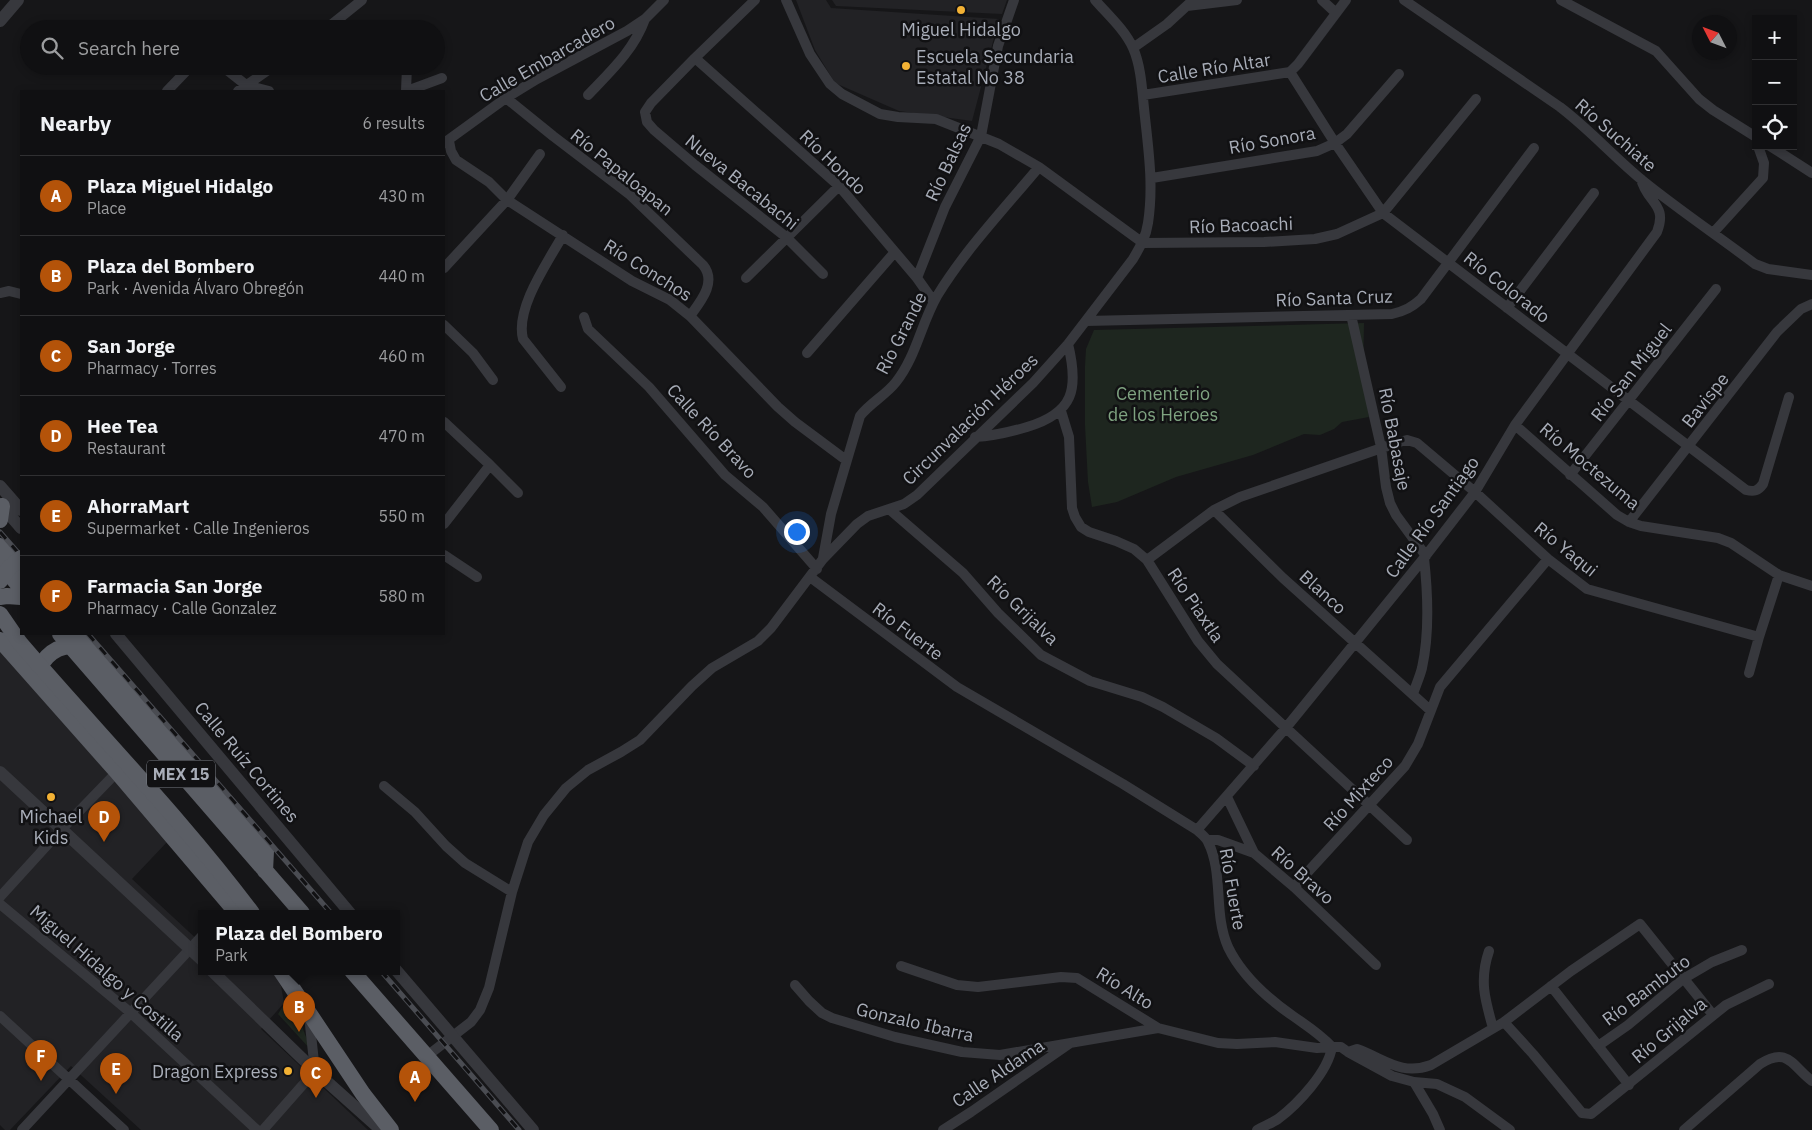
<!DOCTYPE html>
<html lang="en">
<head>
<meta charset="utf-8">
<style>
  :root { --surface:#101012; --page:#19191b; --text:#f1f3f6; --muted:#9c9d9f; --line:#303032; --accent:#b45309 }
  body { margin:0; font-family:"IBM Plex Sans",sans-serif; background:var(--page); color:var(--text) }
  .controls { position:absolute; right:15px; top:15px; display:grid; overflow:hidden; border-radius:0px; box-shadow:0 2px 8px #0003 }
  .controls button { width:45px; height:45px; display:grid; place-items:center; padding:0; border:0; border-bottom:1px solid var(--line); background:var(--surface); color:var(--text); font:25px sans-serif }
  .compass { position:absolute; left:1692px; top:15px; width:45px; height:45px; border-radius:50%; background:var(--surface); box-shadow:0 2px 8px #0003; rotate:312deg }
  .you { position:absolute; left:796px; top:531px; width:18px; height:18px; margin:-12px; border:4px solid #fff; border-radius:50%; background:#1a73e8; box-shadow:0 0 0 8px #1a73e833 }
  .badge { display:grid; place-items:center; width:32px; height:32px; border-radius:50%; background:var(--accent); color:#fff; font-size:16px; font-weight:700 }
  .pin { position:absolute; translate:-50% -41px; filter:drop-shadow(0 1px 2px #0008) }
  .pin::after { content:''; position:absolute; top:26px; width:18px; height:15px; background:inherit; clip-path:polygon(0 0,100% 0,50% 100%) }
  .popup { position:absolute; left:198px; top:910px; width:202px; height:65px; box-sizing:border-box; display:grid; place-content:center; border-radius:0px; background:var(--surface); filter:drop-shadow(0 1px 4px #0005); font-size:16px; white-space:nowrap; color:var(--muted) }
  .popup b { font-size:19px; color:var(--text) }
  .popup::after { content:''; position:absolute; left:50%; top:100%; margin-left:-10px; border:10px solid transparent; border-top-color:var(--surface) }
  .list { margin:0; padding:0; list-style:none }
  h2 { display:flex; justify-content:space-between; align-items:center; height:65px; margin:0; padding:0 20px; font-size:21px }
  h2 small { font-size:16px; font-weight:400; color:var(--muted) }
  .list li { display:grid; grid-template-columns:32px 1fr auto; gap:15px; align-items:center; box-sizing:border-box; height:80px; padding:0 20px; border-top:1px solid var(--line) }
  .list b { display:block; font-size:19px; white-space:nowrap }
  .list p { margin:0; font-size:16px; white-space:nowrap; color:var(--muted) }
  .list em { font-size:16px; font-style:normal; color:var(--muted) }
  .icon { flex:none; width:28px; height:28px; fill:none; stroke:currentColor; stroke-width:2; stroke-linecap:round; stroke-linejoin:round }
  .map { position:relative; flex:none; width:1812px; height:1130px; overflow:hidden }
  .search { position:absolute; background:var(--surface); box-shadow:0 2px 8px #0003; left:20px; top:20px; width:425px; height:55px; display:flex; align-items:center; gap:12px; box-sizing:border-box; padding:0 18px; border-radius:28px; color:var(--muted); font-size:19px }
  .panel { position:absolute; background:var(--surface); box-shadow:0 2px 8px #0003; left:20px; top:90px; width:425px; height:545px; border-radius:0px }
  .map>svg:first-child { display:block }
  .built { fill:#222225 }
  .green { fill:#1e261f }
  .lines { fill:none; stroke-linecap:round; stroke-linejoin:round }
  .minor { stroke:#37383d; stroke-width:10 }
  .tertiary { stroke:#37383d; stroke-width:12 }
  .trunk { stroke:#5b5e65; stroke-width:16 }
  .rail-casing { stroke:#4a4c52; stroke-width:5 }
  .rail { stroke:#111113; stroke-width:3; stroke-dasharray:9; stroke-linecap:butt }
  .trunk-bridge { stroke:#5b5e65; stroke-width:16 }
  .poi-dot { fill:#f2b134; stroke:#111113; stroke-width:2 }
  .labels { text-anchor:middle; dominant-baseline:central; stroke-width:5; stroke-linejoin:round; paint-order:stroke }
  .shield { fill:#111113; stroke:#7b7e86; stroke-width:1 }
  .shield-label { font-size:16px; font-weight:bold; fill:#a8adb8 }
  .poi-label { font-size:18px; fill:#a8adb8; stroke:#111113 }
  .street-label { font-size:18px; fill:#a8adb8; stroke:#111113 }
  .park-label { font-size:18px; fill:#7fa381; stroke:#111113 }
</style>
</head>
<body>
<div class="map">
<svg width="1812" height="1130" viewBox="0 0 1812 1130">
  <rect width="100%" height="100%" fill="#161618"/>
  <!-- built -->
  <path class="built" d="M 796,0 L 826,0 L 831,8 L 999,19 L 972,121 L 899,111 L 835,83 L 815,50 Z
    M 832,0 L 1007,0 L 1002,14 L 836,6 Z
    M 0,650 L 168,841 L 132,879 L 201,943 L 202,971 L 273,971 L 281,986 L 284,1003 L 261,1029 L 368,1130 L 141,1130 L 71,1066 L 10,1130 L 5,1130 L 0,1125 Z"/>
  <!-- green -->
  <path class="green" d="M 1364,323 L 1363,377 L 1369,417 L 1342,422 L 1334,429 L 1320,435 L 1304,434 L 1253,455 L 1176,477 L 1117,502 L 1092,507 L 1088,482 L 1085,425 L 1085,366 L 1086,349 L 1094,330 Z
    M 290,995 L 311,1050 L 278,1014 Z"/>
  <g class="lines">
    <!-- minor -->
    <path class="minor" d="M 755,0 L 695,58 L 651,103 L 645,112 L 647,122 L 654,130 L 695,165 L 786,237 L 823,274
      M 786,0 L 810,54 L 830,84 L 842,94 L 880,114 L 898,117 L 936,119 L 999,144 L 1039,167 L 1143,243 L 1264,242 L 1315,239 L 1337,234 L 1383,213 L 1476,99
      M 1322,0 L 1336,13
      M 1404,0 L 1560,107 C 1589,129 1614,157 1642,180 C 1679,210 1718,236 1755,264 L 1768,269 L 1812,275
      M 1561,0 L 1656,51 L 1699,99 L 1713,110 L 1756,137
      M 1187,6 L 1237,0
      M 326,29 L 362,0
      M 1133,48 L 1167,24 L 1193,0
      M 695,58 L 839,186 L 917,278 L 934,302
      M 222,66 L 246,85 L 269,91
      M 1290,72 L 1335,143 L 1383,213 L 1746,490 C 1754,492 1758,491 1763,484 L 1789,397
      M 167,91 L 191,66
      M 238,91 L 274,66
      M 406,91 L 407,66
      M 407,91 L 442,78
      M 588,95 C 610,72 634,50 645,19
      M 1143,95 L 1290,72 L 1298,64 L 1346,0
      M 506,98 L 553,136 L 629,194 L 703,265 C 717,282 701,301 690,316
      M 449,141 L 451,151 L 456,160 L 489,182 L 507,200 L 632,281 L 670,300 L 690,316 L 778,407 L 795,422 L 846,460
      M 444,143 L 506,98 L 537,79 L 627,31 L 645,19 L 664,0
      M 1770,146 L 1812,173
      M 1152,178 L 1317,151 L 1335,143 L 1347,134 L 1399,74
      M 1713,233 L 1763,178 L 1764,163 L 1758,146
      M 444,268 L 507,200 L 540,154
      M 746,278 L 839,186
      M 917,278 L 945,207 L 981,136 L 998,46 L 1014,0
      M 0,293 L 9,291 L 21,294
      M 1507,308 L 1594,193
      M 1351,315 L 1381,447 L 1386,487 L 1390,503 L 1396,515 L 1426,556
      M 584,317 L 588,329 L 649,387 L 725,475 L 763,507 L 817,569
      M 1086,321 L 1392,314 C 1405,311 1412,307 1421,299 L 1534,148
      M 444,325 L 473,353 L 493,380
      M 807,353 L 894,253
      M 561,387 L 523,339 C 515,308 548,262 563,235
      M 1061,411 L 1069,437 L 1072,508 L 1075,517 L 1081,527 L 1089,532 L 1116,541 L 1134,549 L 1147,560 L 1198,641 L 1217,664 L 1407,840
      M 444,422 L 490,465 L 518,493
      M 1515,425 L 1617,515 L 1629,522 L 1641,526 L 1718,538 L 1731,543 L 1779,575 L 1812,586
      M 975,437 C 993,436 1010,432 1027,427 C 1074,413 1079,389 1068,344
      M 1570,475 L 1716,289
      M 889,509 L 963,573 L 998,613 L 1041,655 L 1090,681 L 1142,697 L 1163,707 L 1216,738 L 1254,766
      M 1214,510 L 1283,578 L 1430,710
      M 1629,522 L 1777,332 L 1801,309 L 1812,304
      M 444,524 L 490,465
      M 444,555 L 477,577
      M 823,558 L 831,514 L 860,416 C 870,403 886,395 896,382 C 916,357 921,324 937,296 C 965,250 1004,209 1039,167
      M 1147,560 L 1214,510 L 1240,497 L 1399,442 L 1407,440 L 1417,443 L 1475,492 L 1548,559 L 1587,589 L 1759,637
      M 810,577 L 957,687 L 1123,784 L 1197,830 C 1201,834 1206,837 1208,842 C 1224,874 1213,913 1228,947 C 1242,976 1267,998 1293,1016 C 1307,1026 1320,1034 1332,1047 L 1341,1047 L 1348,1052 L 1357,1049 C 1385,1059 1401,1076 1431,1065 L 1504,1022 L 1571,971 L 1640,924 L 1713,1015
      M 1749,673 L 1759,637 L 1779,575
      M 1413,694 C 1416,685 1420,676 1422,668 C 1430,632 1428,594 1424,558
      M 384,786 L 415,812 L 446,846 L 465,863 L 512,892
      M 1227,797 L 1254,853 L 1294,887 L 1376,965
      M 1197,830 L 1285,729 L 1424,558 L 1475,492 L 1515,425 L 1657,232 C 1668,204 1647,203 1641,179
      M 1207,840 L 1218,840 L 1254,853
      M 1294,887 L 1405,766 L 1418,744 L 1440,687 L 1548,559
      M 0,897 L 61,830 L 117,772
      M 0,904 L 131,1013 L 257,1130
      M 1489,951 C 1479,980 1485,1000 1493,1028
      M 901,966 L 957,985 L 978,987 L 1061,977 L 1077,978 L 1158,1028 L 1218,1043 L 1237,1044 L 1275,1042 L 1317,1048 L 1332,1047 C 1328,1072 1298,1104 1278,1119 C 1272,1123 1264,1126 1257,1130
      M 795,985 L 809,1001 L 822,1013 L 832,1018 L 895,1037 L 962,1052 L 1000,1055 L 1158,1028
      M 1551,986 L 1629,1085
      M 0,1016 L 124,1130
      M 1504,1022 L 1533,1054 L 1582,1113 L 1591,1114 L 1726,1005 L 1769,984
      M 1598,1046 L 1628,1025 L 1683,979 L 1712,962 L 1742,950
      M 1348,1052 L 1392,1076 L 1414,1082 L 1437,1084 L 1465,1097 L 1510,1130
      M 427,1056 L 471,1022 L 480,1010 L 489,988 L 512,892 L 528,842 L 544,815 L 566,788 L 588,770 L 621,752 L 640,740 L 692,686 L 712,668 L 758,641 L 771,628 L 823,559 L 857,524 L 868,516 L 904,504 L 917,495 L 1033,383 L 1068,344 L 1133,259 C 1140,247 1146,237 1148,223 C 1154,184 1148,147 1144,108 C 1142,89 1141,66 1133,48 C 1125,30 1108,15 1095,0
      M 1414,1082 L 1433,1114 L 1440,1130
      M 22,1130 L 202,936
      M 263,1130 L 315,1071 L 309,1016
      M 943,1130 L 971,1112 L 1069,1044
      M 1684,1130 L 1760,1064 C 1788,1046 1792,1066 1812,1081"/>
    <!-- tertiary -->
    <path class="tertiary" d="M 0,21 L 18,0
      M 0,486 L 21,510
      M 0,504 L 21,528
      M 116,634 L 350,913
      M 0,772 L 202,960
      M 396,970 L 533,1130
      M 212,971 L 315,1071 L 381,1130"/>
    <!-- trunk -->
    <path class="trunk" d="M 0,520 L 2,506
      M 0,546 L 21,570
      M 0,563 L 21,588
      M 0,597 L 7,596 L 21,597
      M 60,634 L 302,913
      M 78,634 L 237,814 L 266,851 L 265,871
      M 0,640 L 117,772 L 237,913
      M 37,680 C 38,662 52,647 71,646
      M 281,971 L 363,1094 L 391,1130
      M 352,971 L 491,1130"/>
    <defs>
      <path id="rail" d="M 0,532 L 21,556
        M 88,634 L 331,913
        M 381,971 L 519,1130"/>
    </defs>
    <!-- rail casing -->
    <use href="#rail" class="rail-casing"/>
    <!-- rail -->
    <use href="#rail" class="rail"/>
    <!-- trunk-bridge -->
    <path class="trunk-bridge" d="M 0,581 L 9,568 L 21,558
      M 0,614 L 20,643 C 97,733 181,818 252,913"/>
  </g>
  <!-- markers -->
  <g class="poi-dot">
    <circle cx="961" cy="10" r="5"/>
    <circle cx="906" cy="66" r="5"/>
    <circle cx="51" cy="797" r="5"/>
    <circle cx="288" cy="1071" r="5"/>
  </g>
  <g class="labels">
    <!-- shield labels -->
    <rect class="shield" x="147" y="760.5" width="68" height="27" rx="4"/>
    <g class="shield-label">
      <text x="181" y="774">MEX 15</text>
    </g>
    <!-- poi labels -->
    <g class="poi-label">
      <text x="961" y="29">Miguel Hidalgo</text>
      <text x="916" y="56" text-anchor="start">Escuela Secundaria<tspan x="916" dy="21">Estatal No 38</tspan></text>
      <text x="51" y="816">Michael<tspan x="51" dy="21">Kids</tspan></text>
      <text x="278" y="1071" text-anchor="end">Dragon Express</text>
    </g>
    <!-- street labels -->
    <g class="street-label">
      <text transform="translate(547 59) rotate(-30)">Calle Embarcadero</text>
      <text transform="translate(1214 68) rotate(-9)">Calle Río Altar</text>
      <text transform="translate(1616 135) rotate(41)">Río Suchiate</text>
      <text transform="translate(1272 140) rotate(-10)">Río Sonora</text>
      <text transform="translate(833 162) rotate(44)">Río Hondo</text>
      <text transform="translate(948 162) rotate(-65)">Río Balsas</text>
      <text transform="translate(622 172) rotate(39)">Río Papaloapan</text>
      <text transform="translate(742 182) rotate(39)">Nueva Bacabachi</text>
      <text transform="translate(1241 225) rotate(-2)">Río Bacoachi</text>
      <text transform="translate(648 270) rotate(32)">Río Conchos</text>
      <text transform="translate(1507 287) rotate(38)">Río Colorado</text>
      <text transform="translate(1334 298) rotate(-2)">Río Santa Cruz</text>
      <text transform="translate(901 333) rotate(-63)">Río Grande</text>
      <text transform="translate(1631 372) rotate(-52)">Río San Miguel</text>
      <text transform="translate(1705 400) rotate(-52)">Bavispe</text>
      <text transform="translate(970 419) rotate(-44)">Circunvalación Héroes</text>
      <text transform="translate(712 431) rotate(47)">Calle Río Bravo</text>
      <text transform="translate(1395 439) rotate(79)">Río Babasaje</text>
      <text transform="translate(1590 466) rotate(40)">Río Moctezuma</text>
      <text transform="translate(1432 517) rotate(-54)">Calle Río Santiago</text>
      <text transform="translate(1566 549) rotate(39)">Río Yaqui</text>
      <text transform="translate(1323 592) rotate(42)">Blanco</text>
      <text transform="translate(1196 605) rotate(56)">Río Piaxtla</text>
      <text transform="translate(1023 610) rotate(44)">Río Grijalva</text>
      <text transform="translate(908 631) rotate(37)">Río Fuerte</text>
      <text transform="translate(247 762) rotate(50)">Calle Ruíz Cortines</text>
      <text transform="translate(1358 793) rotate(-48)">Río Mixteco</text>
      <text transform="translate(1303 875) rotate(42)">Río Bravo</text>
      <text transform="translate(1233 889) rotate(80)">Río Fuerte</text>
      <text transform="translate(107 973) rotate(41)">Miguel Hidalgo y Costilla</text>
      <text transform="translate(1125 988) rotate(32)">Río Alto</text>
      <text transform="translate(1646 990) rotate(-37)">Río Bambuto</text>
      <text transform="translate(915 1022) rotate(13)">Gonzalo Ibarra</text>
      <text transform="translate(1669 1030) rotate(-40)">Río Grijalva</text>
      <text transform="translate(998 1073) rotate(-34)">Calle Aldama</text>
    </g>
    <!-- park labels -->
    <g class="park-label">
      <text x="1163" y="393">Cementerio<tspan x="1163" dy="21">de los Heroes</tspan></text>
    </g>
  </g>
</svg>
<div class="controls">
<button>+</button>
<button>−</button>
<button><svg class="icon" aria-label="locate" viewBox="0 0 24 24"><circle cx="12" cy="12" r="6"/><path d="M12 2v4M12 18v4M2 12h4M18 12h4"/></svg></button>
</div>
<svg class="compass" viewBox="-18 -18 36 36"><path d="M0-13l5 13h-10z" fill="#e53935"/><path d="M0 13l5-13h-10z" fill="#9c9d9f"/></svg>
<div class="you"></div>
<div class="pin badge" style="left:415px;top:1102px">A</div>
<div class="pin badge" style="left:299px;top:1032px">B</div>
<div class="popup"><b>Plaza del Bombero</b>Park</div>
<div class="pin badge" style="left:316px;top:1098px">C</div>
<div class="pin badge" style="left:104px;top:842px">D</div>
<div class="pin badge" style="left:116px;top:1094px">E</div>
<div class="pin badge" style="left:41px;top:1081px">F</div>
<div class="search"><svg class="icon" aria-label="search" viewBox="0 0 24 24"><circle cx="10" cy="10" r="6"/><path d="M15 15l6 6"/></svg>Search here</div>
<section class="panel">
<h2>Nearby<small>6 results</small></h2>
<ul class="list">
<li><span class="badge">A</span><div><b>Plaza Miguel Hidalgo</b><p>Place</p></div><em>430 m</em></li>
<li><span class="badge">B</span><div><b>Plaza del Bombero</b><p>Park · Avenida Álvaro Obregón</p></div><em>440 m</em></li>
<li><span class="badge">C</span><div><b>San Jorge</b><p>Pharmacy · Torres</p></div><em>460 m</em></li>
<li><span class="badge">D</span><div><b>Hee Tea</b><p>Restaurant</p></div><em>470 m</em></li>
<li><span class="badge">E</span><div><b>AhorraMart</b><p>Supermarket · Calle Ingenieros</p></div><em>550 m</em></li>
<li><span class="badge">F</span><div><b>Farmacia San Jorge</b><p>Pharmacy · Calle Gonzalez</p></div><em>580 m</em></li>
</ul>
</section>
</div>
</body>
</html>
